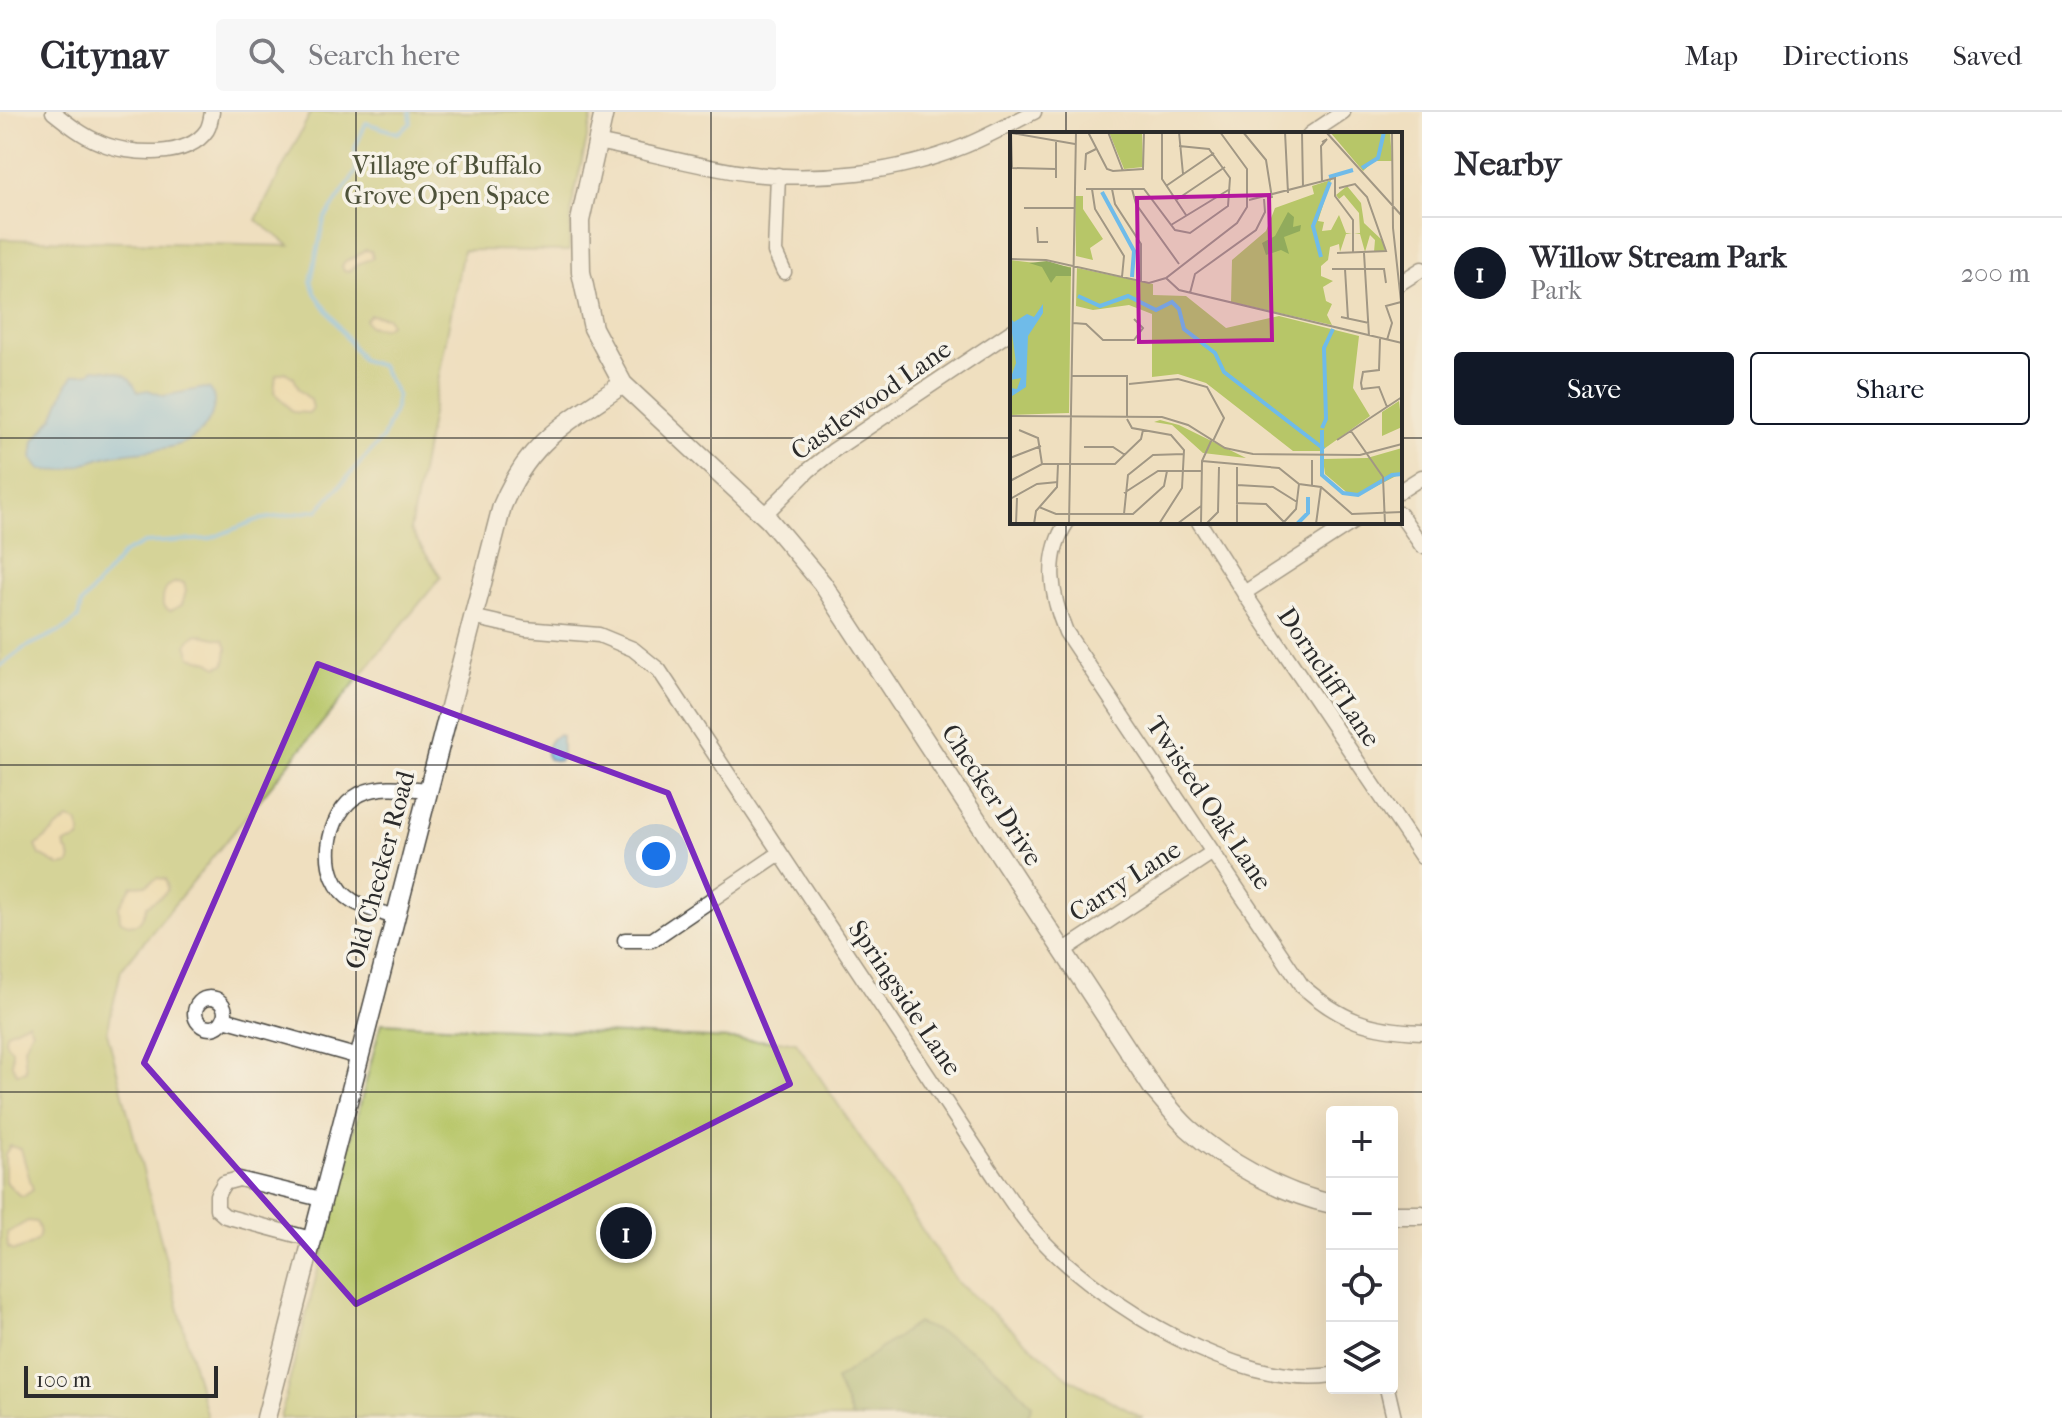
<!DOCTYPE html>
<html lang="en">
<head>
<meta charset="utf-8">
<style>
  :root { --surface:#fff; --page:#f7f7f7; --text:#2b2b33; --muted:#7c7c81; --line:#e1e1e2; --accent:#111827 }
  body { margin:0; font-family:"IM FELL French Canon",serif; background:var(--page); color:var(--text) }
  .controls { position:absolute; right:24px; bottom:24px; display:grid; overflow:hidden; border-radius:8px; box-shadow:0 8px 32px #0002 }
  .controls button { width:72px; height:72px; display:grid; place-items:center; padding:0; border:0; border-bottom:2px solid var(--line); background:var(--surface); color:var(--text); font:40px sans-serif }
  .scale { position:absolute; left:24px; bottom:20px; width:194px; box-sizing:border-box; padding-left:8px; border:4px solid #2b2b2b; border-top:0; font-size:22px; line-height:28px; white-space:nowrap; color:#2b2b2b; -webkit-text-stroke:6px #f7f3e8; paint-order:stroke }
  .you { position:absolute; left:656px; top:744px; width:28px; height:28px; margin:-20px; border:6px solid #fff; border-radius:50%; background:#1a73e8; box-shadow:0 0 0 12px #1a73e833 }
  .badge { display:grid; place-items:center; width:52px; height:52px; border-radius:50%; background:var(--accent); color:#fff; font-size:26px; font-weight:700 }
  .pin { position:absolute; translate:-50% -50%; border:4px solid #fff; box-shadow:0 2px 8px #0006 }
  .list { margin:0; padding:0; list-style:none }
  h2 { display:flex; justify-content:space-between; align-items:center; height:104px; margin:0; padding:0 32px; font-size:34px }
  h2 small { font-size:26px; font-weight:400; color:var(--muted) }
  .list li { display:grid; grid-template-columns:52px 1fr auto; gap:24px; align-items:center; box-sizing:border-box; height:112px; padding:0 32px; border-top:2px solid var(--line) }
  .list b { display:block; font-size:30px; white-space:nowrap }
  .list p { margin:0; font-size:26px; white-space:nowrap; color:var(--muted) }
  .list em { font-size:26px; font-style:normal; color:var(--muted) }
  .actions { display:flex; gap:16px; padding:24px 32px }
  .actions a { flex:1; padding:18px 0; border:2px solid var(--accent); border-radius:8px; text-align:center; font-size:28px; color:var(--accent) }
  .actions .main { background:var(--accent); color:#fff }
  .icon { flex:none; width:44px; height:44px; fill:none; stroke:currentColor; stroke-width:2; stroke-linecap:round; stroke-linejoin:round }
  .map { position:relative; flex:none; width:1422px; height:1306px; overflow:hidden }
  header { display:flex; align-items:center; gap:48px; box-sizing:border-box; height:112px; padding:0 40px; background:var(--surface); border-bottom:2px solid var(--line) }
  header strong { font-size:38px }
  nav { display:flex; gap:44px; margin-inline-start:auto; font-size:28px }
  .search { width:560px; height:72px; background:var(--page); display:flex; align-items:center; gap:20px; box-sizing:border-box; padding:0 28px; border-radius:8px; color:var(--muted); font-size:30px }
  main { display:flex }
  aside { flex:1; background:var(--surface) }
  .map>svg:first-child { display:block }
  .green { fill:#b7c668; stroke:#71784a; stroke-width:2 }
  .forest { fill:#91ab5c; stroke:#5e6b44; stroke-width:2 }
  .sand { fill:#eeda9e; stroke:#8c8264; stroke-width:2 }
  .water { fill:#6fbbe9; stroke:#4d738a; stroke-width:2 }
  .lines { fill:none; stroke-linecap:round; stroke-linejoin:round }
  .stream { stroke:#6fbbe9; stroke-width:4 }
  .street-casing { stroke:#484641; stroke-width:17 }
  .secondary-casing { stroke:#484641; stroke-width:21 }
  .street { stroke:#fff; stroke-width:14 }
  .secondary { stroke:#fff; stroke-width:18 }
  .marked { fill:none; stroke:#7b2cbf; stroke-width:6; stroke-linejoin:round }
  .grid { fill:none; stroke:#2b2b2b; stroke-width:2; stroke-opacity:0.55 }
  .labels { text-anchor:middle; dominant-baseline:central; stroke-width:7; stroke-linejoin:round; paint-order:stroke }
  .park-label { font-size:26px; fill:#4e523a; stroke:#f7f3e8 }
  .street-label { font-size:26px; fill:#2b2b2b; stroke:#f7f3e8 }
  .inset-river { fill:none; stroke:#6fbbe9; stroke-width:4 }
  .inset-road { fill:none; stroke:#a19784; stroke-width:2 }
  .view { fill:#b5179e; fill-opacity:0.15; stroke:#b5179e; stroke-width:4 }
  .inset-edge { fill:none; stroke:#2b2b2b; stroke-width:4 }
</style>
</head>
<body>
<header>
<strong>Citynav</strong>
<div class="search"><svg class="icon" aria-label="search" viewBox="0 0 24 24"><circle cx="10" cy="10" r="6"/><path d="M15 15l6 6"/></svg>Search here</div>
<nav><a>Map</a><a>Directions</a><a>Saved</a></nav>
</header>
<main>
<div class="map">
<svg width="1422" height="1306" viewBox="0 0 1422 1306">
  <rect width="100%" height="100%" fill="#f7f3e8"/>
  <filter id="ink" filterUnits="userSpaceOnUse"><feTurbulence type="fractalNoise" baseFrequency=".0125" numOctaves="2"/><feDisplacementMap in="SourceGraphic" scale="16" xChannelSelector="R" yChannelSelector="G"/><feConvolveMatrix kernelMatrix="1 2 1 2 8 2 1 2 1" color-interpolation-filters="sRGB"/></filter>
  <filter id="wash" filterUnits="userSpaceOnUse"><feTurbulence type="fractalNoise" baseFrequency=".006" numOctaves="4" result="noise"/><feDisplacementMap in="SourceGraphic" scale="32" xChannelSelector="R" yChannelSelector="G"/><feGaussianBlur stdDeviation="1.8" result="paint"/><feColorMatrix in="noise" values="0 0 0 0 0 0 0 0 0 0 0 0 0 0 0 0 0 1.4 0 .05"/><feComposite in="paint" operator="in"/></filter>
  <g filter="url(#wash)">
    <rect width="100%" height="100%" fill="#efdfbf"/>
    <!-- green -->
    <path class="green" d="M 311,0 L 593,0 L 572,93 L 569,139 L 463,138 L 410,418 L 441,465 L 121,858 L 107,920 L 207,1306 L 0,1306 L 0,127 L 290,134 L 256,108 Z
      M 381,911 L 796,930 L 958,1171 L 1068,1266 L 1143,1306 L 280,1306 Z"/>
    <!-- forest -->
    <path class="forest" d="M 917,1211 C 966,1229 997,1254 1032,1293 L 1027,1306 L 852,1306 L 836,1268 Z"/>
    <!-- sand -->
    <path class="sand" d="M 365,138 L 371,139 L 373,146 L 357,152 L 350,159 L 344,159 L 342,154 L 345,149 L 356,145 Z
      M 370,203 L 387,205 L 390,212 L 384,216 L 369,214 L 365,208 Z
      M 285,260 L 294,266 L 299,278 L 311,288 L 313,296 L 309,301 L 293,300 L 274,280 L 276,263 Z
      M 178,470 L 184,471 L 186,479 L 182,493 L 170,499 L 163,494 C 162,482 166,472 178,470 Z
      M 198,522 L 224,528 L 227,536 L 225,552 L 217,555 L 210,550 L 191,545 L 187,533 L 190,527 Z
      M 68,707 L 77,710 L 81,721 L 79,727 L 64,732 C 65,740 74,741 69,752 L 60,754 L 40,743 L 36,734 Z
      M 157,766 L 165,767 C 174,784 156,785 147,794 C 142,809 137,819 120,808 L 119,795 L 132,774 L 147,773 Z
      M 28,910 L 32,918 L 24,935 L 26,959 L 17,961 L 12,953 L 12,937 C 6,932 3,928 7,920 Z
      M 10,1034 L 21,1037 L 33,1078 L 24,1084 L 19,1083 L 5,1069 L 5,1042 Z
      M 28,1109 L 36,1110 C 47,1129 30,1134 14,1139 L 8,1136 L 7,1121 Z"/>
    <!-- water -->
    <path class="water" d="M 94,257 C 104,257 123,259 130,267 C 134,271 135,276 138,280 L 148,278 L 164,284 L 204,276 L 210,277 C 215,284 215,292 212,301 C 198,343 147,336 113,343 C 87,348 68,364 40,357 L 32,346 L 34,329 L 53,306 L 67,272 L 74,263 L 90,261 Z
      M 557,623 L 562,624 L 562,645 L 559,649 L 548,647 C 545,637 548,629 557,623 Z"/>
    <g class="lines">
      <!-- stream -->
      <path class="stream" d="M 0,554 L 24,536 L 66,516 L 78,506 L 81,492 L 124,441 L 144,431 L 209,427 L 257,408 L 318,398 L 383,326 L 395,296 L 397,283 L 381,254 L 362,248 L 315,181 L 311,169 L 324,108 L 356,60 L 355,36 L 366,11 L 398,21 L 411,11 L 410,0"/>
    </g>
  </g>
  <g filter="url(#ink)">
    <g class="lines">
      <defs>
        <path id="street" d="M 53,0 C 68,12 83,24 101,31 C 129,43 188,47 207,18 C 210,13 211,6 212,0
          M 1310,22 L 1343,0
          M 597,30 C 648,40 700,56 752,62 C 821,69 898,61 962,35 C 987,25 1010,12 1034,0
          M 778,63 L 775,140 L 784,160
          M 1400,171 L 1422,157
          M 1400,379 L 1422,365
          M 1400,402 L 1422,434
          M 764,403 L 809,358 L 834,338 L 1012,219
          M 1067,410 C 1044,445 1051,484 1066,520 L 1302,874 C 1342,909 1369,918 1422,920
          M 1199,410 L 1244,481 L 1422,745
          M 1244,481 L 1353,410
          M 472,505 L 525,517 L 599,523 L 633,537 L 659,558 L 997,1068 C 1011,1088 1024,1110 1041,1127 C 1103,1193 1239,1277 1332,1263
          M 394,805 C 381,800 365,796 353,789 C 316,767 324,701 360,682 C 381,672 405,676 428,678
          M 625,828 L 652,828 L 780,741
          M 1063,839 L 1213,740
          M195 901a15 15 0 1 1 30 0a15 15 0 1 1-30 0Z
          M 224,907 L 359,945
          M 311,1127 L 225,1104 L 217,1097 L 217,1083 L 224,1071 L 239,1067 L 321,1087
          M 1387,1276 L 1394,1306"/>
        <path id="secondary" d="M 604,0 L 580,109 L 581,160 L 593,216 L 623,272 L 769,408 L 822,471 L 1154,978 C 1165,990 1176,1005 1188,1016 C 1225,1050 1283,1082 1332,1092
          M 1392,1103 L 1422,1103
          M 266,1306 L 502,394 C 530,327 567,311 623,272"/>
      </defs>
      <!-- street casing -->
      <use href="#street" class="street-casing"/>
      <!-- secondary casing -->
      <use href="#secondary" class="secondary-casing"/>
      <!-- street -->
      <use href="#street" class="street"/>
      <!-- secondary -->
      <use href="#secondary" class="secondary"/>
    </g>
  </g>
  <!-- marked area -->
  <path d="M0 0H1422V1306H0ZM 318,552 L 668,681 L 790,972 L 356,1192 L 144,951 Z" fill="#efdfbf" fill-opacity=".55" fill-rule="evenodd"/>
  <path class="marked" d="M 318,552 L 668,681 L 790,972 L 356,1192 L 144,951 Z"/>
  <!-- grid -->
  <path class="grid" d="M 356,0 L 356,1306M 711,0 L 711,1306M 1066,0 L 1066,22M 0,326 L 1012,326M 1400,326 L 1422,326M 1066,410 L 1066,1306M 0,653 L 1422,653M 0,980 L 1422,980"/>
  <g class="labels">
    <!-- park labels -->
    <g class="park-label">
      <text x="447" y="53">Village of Buffalo<tspan x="447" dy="30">Grove Open Space</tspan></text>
    </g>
    <!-- street labels -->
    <g class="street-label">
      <text transform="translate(871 288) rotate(-35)">Castlewood Lane</text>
      <text transform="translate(1329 565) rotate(56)">Dorncliff Lane</text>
      <text transform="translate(992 683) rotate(57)">Checker Drive</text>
      <text transform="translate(1209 691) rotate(56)">Twisted Oak Lane</text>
      <text transform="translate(380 758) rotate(-75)">Old Checker Road</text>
      <text transform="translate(1125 769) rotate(-33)">Carry Lane</text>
      <text transform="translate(905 886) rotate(56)">Springside Lane</text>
    </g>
  </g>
  <!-- overview -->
  <g transform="translate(1010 20)">
    <rect width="392" height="392" fill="#efdfbf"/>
    <path d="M 99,0 L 132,0 L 133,35 L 114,37 ZM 320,0 L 380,0 L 382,29 L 364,29 L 353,39 ZM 321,48 L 308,89 L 314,90 L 312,99 L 321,98 L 329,83 L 336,101 L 342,101 L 336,102 L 330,120 L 329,112 L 320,115 L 318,128 L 311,134 L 311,144 L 323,149 L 313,155 L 316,169 L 322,172 L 317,183 L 322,193 L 221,170 L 222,128 L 256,99 L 265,76 L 304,62 L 302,54 ZM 337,54 L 351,71 L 354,91 L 373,109 L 375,119 L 364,120 L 365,108 L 360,103 L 355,120 L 350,102 L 344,102 L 350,101 L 349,81 L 334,63 L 329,67 L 326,63 ZM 65,64 L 73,64 L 73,77 L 93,107 L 80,116 L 83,128 L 66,124 ZM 0,128 L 61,135 L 59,281 L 0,283 ZM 67,136 L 143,152 L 143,163 L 176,164 L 216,196 L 269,184 L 349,204 L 343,256 L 360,284 L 311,319 L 283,319 L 196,251 L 168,242 L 142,245 L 142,182 L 119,173 L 83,178 L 66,174 ZM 389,269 L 392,295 L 372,304 L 372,280 ZM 150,288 L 169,293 L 236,326 L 193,321 L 162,293 L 144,290 ZM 392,316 L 392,341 L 355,360 L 341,364 L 315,342 L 313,327 L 357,326 Z" fill="#b7c668"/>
    <path d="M 278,80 L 284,85 L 283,95 L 291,93 L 290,99 L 274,105 L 279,122 L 271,118 L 256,123 L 252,111 L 265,104 ZM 37,129 L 61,136 L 61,144 L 46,144 L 41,151 L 32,135 L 19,131 Z" fill="#91ab5c"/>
    <path d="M 33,172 L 33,181 L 18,204 L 16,255 L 2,264 L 0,256 L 7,257 L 11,246 L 0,248 L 6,231 L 0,186 L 4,190 L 17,182 L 24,185 Z" fill="#6fbbe9"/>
    <path class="inset-river" d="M 352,36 L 368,26 L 374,0M 319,45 L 343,38M 92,60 L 124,119 L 122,145M 311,125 L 303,94 L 320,50M 68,164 L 90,174 L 118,164 L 146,178 L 162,170 L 169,177 L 174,197 L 205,221 L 214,240 L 314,317M 312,296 L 316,287 L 314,216 L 323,197M 312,298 L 312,343 L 333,361 L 348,363 L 382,343 L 392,342M 287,392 L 298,381 L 298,365"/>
    <path class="inset-road" d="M 1,0 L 2,36 L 46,37M 78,0 L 97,37 L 103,39 L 133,37 L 134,0M 98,0 L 113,39M 152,0 L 152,47 L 176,83M 169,0 L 173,42M 233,0 L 256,28 L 262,66M 275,0 L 278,61M 292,0 L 293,56M 316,0 L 392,84M 382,0 L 383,96 L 392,179M 1,1 L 65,12M 46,9 L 46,46M 312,10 L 317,7 L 311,14 L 312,50M 75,38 L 76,22 L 86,17M 156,54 L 204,21M 76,57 L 134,57 L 165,98 L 180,101 L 218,74 L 220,46 L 199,17 L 169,14M 82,57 L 85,77 L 114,124 L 112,145M 102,57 L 105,72 L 131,112 L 131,149M 122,57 L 126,72 L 169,132M 166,68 L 215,35M 239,68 L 325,46 L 325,64 L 343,88 L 343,121M 14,76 L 64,76M 161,93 L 220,57M 27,95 L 28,110 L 38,110M 327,121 L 376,119 L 357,65 L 345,52 L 329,56M 354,121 L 359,204M 0,127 L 36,128 L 139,151 L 156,146 L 227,91 L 237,75 L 237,37 L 210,0M 322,137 L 374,137 L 376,151M 335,137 L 338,187M 156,146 L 169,158 L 392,211M 180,161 L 185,142 L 246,98 L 255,80 L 254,67M 331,185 L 359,191M 63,191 L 76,192 L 93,208 L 124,208 L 133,196 L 124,187M 370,207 L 369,238 L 353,240 L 351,251 L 352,257 L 369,255 L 377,275M 377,208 L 382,191 L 376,174 L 391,170M 61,244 L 117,244 L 117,285M 119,252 L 168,247 L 197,255 L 214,286 L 203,309M 0,284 L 152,285 L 178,293 L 215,316 L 243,322 L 350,323 L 392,312M 117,287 L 122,296 L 161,303 L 174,318 L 172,356 L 149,392M 9,298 L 28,306 L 32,332M 341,299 L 373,345 L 375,392M 327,308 L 392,265M 74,315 L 103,315 L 115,323M 0,326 L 31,314M 302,328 L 302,353M 192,329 L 269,336 L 289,352 L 311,355 L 342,382 L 392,380M 227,335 L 227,392M 0,349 L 32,332 L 105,332 L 131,307 L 133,298M 227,353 L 263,355 L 287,370M 114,361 L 148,339 L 191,339M 0,367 L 27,352 L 48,350M 226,371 L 256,372 L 274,390M 29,375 L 46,382 L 123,382 L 154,354 L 157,339M 114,382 L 118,343 L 143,323 L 174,322M 274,390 L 286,377 L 289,352M 6,392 L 7,366M 24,392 L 26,379 L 47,355 L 48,332M 59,392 L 66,0M 167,392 L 191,374M 191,392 L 192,329 L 202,307M 196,392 L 208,380 L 209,335M 306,392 L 311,355"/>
    <path class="view" d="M 259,63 L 262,208 L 129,210 L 127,66 Z"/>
    <rect width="392" height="392" class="inset-edge"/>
  </g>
</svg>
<div class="controls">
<button>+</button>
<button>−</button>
<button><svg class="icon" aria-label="locate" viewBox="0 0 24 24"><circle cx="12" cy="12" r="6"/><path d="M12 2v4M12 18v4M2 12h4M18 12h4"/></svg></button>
<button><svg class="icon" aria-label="layers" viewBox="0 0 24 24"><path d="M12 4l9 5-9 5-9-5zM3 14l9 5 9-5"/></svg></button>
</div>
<div class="scale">100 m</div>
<div class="you"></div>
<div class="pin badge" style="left:626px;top:1121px">1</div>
</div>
<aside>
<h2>Nearby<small></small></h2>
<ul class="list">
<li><span class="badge">1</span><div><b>Willow Stream Park</b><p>Park</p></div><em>200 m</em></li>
</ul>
<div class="actions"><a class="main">Save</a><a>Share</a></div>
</aside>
</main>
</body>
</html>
